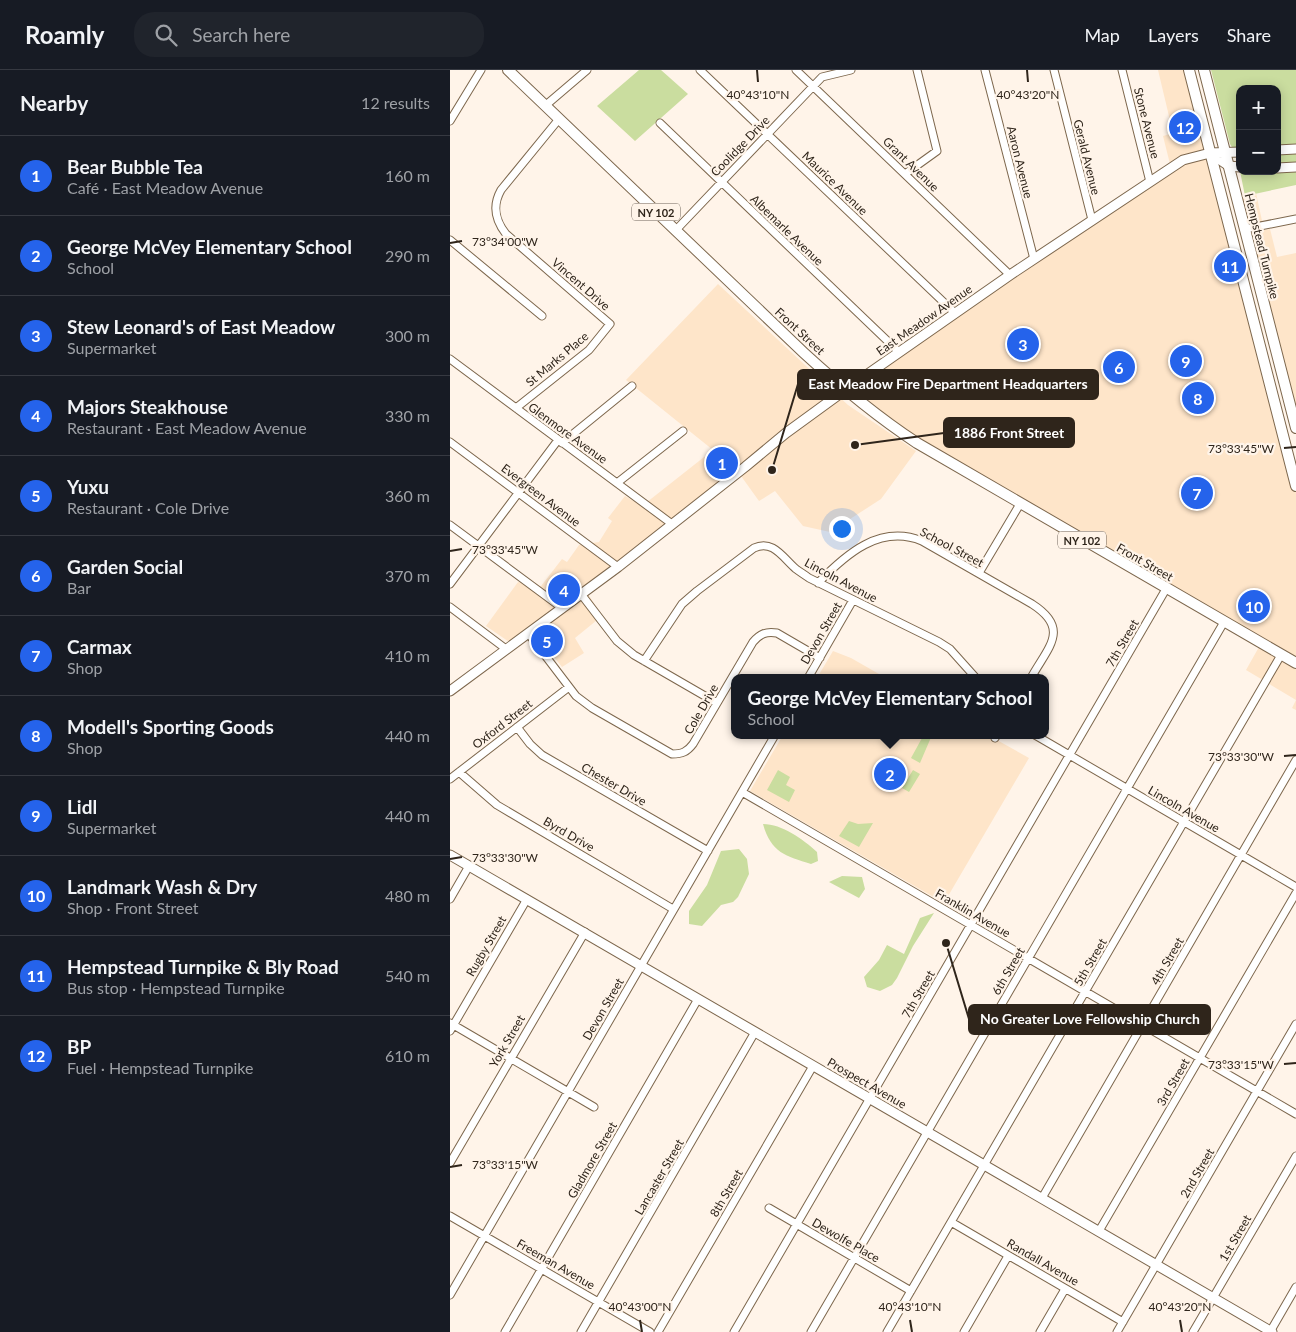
<!DOCTYPE html>
<html lang="en">
<head>
<meta charset="utf-8">
<style>
  :root { --surface:#171b24; --page:#20242c; --text:#f1f3f6; --muted:#9ea1a6; --line:#363941; --accent:#2563eb }
  body { margin:0; font-family:Lato,sans-serif; background:var(--page); color:var(--text) }
  .controls { position:absolute; right:15px; top:15px; display:grid; overflow:hidden; border-radius:10px; box-shadow:0 2px 12px #0003 }
  .controls button { width:45px; height:45px; display:grid; place-items:center; padding:0; border:0; border-bottom:1px solid var(--line); background:var(--surface); color:var(--text); font:25px sans-serif }
  .you { position:absolute; left:391px; top:458px; width:18px; height:18px; margin:-12px; border:4px solid #fff; border-radius:50%; background:#1a73e8; box-shadow:0 0 0 8px #1a73e833 }
  .badge { display:grid; place-items:center; width:32px; height:32px; border-radius:50%; background:var(--accent); color:#fff; font-size:16px; font-weight:700 }
  .pin { position:absolute; translate:-50% -50%; border:2px solid #fff; box-shadow:0 1px 5px #0006 }
  .popup { position:absolute; left:281px; top:604px; width:318px; height:65px; box-sizing:border-box; display:grid; place-content:center; border-radius:10px; background:var(--surface); filter:drop-shadow(0 1px 4px #0005); font-size:16px; white-space:nowrap; color:var(--muted) }
  .popup b { font-size:19px; color:var(--text) }
  .popup::after { content:''; position:absolute; left:50%; top:100%; margin-left:-10px; border:10px solid transparent; border-top-color:var(--surface) }
  .list { margin:0; padding:0; list-style:none }
  h2 { display:flex; justify-content:space-between; align-items:center; height:65px; margin:0; padding:0 20px; font-size:21px }
  h2 small { font-size:16px; font-weight:400; color:var(--muted) }
  .list li { display:grid; grid-template-columns:32px 1fr auto; gap:15px; align-items:center; box-sizing:border-box; height:80px; padding:0 20px; border-top:1px solid var(--line) }
  .list b { display:block; font-size:19px; white-space:nowrap }
  .list p { margin:0; font-size:16px; white-space:nowrap; color:var(--muted) }
  .list em { font-size:16px; font-style:normal; color:var(--muted) }
  .icon { flex:none; width:28px; height:28px; fill:none; stroke:currentColor; stroke-width:2; stroke-linecap:round; stroke-linejoin:round }
  .map { position:relative; flex:none; width:846px; height:1262px; overflow:hidden }
  header { display:flex; align-items:center; gap:30px; box-sizing:border-box; height:70px; padding:0 25px; background:var(--surface); border-bottom:1px solid var(--line) }
  header strong { font-size:24px }
  nav { display:flex; gap:28px; margin-inline-start:auto; font-size:18px }
  .search { width:350px; height:45px; background:var(--page); display:flex; align-items:center; gap:12px; box-sizing:border-box; padding:0 18px; border-radius:20px; color:var(--muted); font-size:19px }
  main { display:flex }
  aside { flex:1; background:var(--surface) }
  .map>svg:first-child { display:block }
  .built { fill:#fee5c9 }
  .green { fill:#cadd9f }
  .lines { fill:none; stroke-linecap:round; stroke-linejoin:round }
  .minor-casing { stroke:#7d674d; stroke-width:9 }
  .tertiary-casing { stroke:#7d674d; stroke-width:11 }
  .primary-casing { stroke:#7d674d; stroke-width:12 }
  .minor { stroke:#fff; stroke-width:7 }
  .tertiary { stroke:#fff; stroke-width:9 }
  .primary { stroke:#fff; stroke-width:10 }
  .ticks { fill:none; stroke:#2f251b; stroke-width:2 }
  .labels { text-anchor:middle; dominant-baseline:central; stroke-width:4.5; stroke-linejoin:round; paint-order:stroke }
  .shield { fill:#fff4e9; stroke:#6d6359; stroke-width:1 }
  .shield-label { font-size:11px; font-weight:bold; fill:#2f251b }
  .street-label { font-size:12px; fill:#2f251b; stroke:#fff4e9 }
  .ticks-label { font-size:12px; text-anchor:middle; fill:#2f251b; stroke:#fff4e9; stroke-width:4.5; stroke-linejoin:round; paint-order:stroke }
  .leader { fill:none; stroke:#2f251b; stroke-width:2 }
  .callout-dot { fill:#2f251b; stroke:#fff4e9; stroke-width:2 }
  .callout { fill:#2f251b; stroke:#2f251b; stroke-width:2 }
  .callout-label { font-size:14px; text-anchor:middle; font-weight:bold; fill:#fff }
</style>
</head>
<body>
<header>
<strong>Roamly</strong>
<div class="search"><svg class="icon" aria-label="search" viewBox="0 0 24 24"><circle cx="10" cy="10" r="6"/><path d="M15 15l6 6"/></svg>Search here</div>
<nav><a>Map</a><a>Layers</a><a>Share</a></nav>
</header>
<main>
<aside>
<h2>Nearby<small>12 results</small></h2>
<ul class="list">
<li><span class="badge">1</span><div><b>Bear Bubble Tea</b><p>Café · East Meadow Avenue</p></div><em>160 m</em></li>
<li><span class="badge">2</span><div><b>George McVey Elementary School</b><p>School</p></div><em>290 m</em></li>
<li><span class="badge">3</span><div><b>Stew Leonard's of East Meadow</b><p>Supermarket</p></div><em>300 m</em></li>
<li><span class="badge">4</span><div><b>Majors Steakhouse</b><p>Restaurant · East Meadow Avenue</p></div><em>330 m</em></li>
<li><span class="badge">5</span><div><b>Yuxu</b><p>Restaurant · Cole Drive</p></div><em>360 m</em></li>
<li><span class="badge">6</span><div><b>Garden Social</b><p>Bar</p></div><em>370 m</em></li>
<li><span class="badge">7</span><div><b>Carmax</b><p>Shop</p></div><em>410 m</em></li>
<li><span class="badge">8</span><div><b>Modell's Sporting Goods</b><p>Shop</p></div><em>440 m</em></li>
<li><span class="badge">9</span><div><b>Lidl</b><p>Supermarket</p></div><em>440 m</em></li>
<li><span class="badge">10</span><div><b>Landmark Wash &amp; Dry</b><p>Shop · Front Street</p></div><em>480 m</em></li>
<li><span class="badge">11</span><div><b>Hempstead Turnpike &amp; Bly Road</b><p>Bus stop · Hempstead Turnpike</p></div><em>540 m</em></li>
<li><span class="badge">12</span><div><b>BP</b><p>Fuel · Hempstead Turnpike</p></div><em>610 m</em></li>
</ul>
</aside>
<div class="map">
<svg width="846" height="1262" viewBox="0 0 846 1262">
  <rect width="100%" height="100%" fill="#fff4e9"/>
  <!-- built -->
  <path class="built" d="M 708,0 L 739,0 L 846,414 L 846,593 L 467,373 L 395,320 L 721,98 L 713,66 L 723,63 Z
    M 806,123 L 814,160 L 820,159 L 827,187 L 846,183 L 846,351 L 788,127 Z
    M 268,214 L 398,335 L 466,381 L 431,429 L 380,462 L 353,456 L 325,421 L 309,431 L 291,406 L 138,524 L 152,546 L 125,568 L 134,583 L 112,597 L 86,564 L 65,576 L 36,556 L 68,512 L 91,516 L 112,489 L 117,492 L 129,475 L 149,472 L 162,451 L 158,448 L 175,426 L 192,436 L 263,380 L 176,310 Z
    M 809,577 L 846,599 L 846,640 L 842,638 L 846,630 L 796,600 Z
    M 383,581 L 401,588 L 436,608 L 367,608 Z
    M 333,665 L 538,665 L 579,688 L 494,833 L 300,721 Z"/>
  <!-- green -->
  <path class="green" d="M 189,0 L 211,0 L 238,24 L 185,71 L 147,36 Z
    M 761,0 L 846,0 L 846,115 L 795,126 L 790,101 L 827,101 L 827,19 L 790,19 L 790,97 L 788,87 L 780,74 Z
    M 468,665 L 482,665 L 470,693 L 461,688 L 472,668 Z
    M 328,700 L 340,707 L 336,715 L 345,720 L 339,732 L 317,720 Z
    M 463,700 L 470,704 L 459,722 L 452,718 Z
    M 399,751 L 408,754 L 423,753 L 409,777 L 389,766 Z
    M 313,754 C 332,754 353,769 367,782 L 368,791 L 361,794 C 336,786 321,783 313,754 Z
    M 289,779 L 297,789 L 299,804 L 288,827 L 283,832 L 271,835 L 252,856 L 239,854 L 239,841 L 257,815 L 271,781 Z
    M 392,806 L 412,807 L 415,819 L 409,828 L 379,812 Z
    M 484,843 L 463,876 L 447,908 L 442,915 L 430,921 L 417,917 L 414,907 L 429,890 L 437,875 L 454,884 L 470,848 Z"/>
  <g class="lines">
    <defs>
      <path id="minor" d="M 250,0 L 505,243
        M 346,0 L 560,205
        M 535,0 L 584,189
        M 604,0 L 642,150
        M 672,0 L 700,112
        M 96,35 L 137,0
        M 0,51 L 31,0
        M 210,53 L 449,282
        M 455,104 L 487,81 L 467,0
        M 795,159 L 846,149
        M 225,161 L 372,7 L 401,0
        M 0,170 L 92,246
        M 0,289 L 222,454
        M 66,338 L 139,280 L 160,254 L 56,164 C 45,150 42,136 51,120 L 109,49
        M 0,372 L 168,497
        M 112,373 L 182,316
        M 167,413 L 233,361
        M 0,455 L 112,538
        M 529,503 L 570,434
        M 368,513 C 396,484 430,454 472,471 L 582,534 C 621,559 598,577 581,608
        M 0,514 L 108,370
        M 131,524 L 167,571 L 184,585 L 267,633
        M 0,537 L 56,579
        M 78,563 L 126,626 L 142,638 L 222,684 C 232,684 237,682 243,674 L 303,572 C 310,564 316,561 327,563 L 370,588
        M 194,591 L 232,534 L 247,521 L 304,478 C 323,469 333,488 346,499 C 350,502 355,505 359,508 L 489,572 L 500,579 L 526,608
        M 358,608 L 403,530
        M 67,657 L 80,674 L 92,685 L 258,781
        M 585,665 L 846,817
        M 545,668 L 547,665
        M 9,702 L 47,735 L 223,839
        M 0,709 L 119,617
        M 292,722 L 846,1044
        M 0,829 L 19,796
        M 0,953 L 144,1037
        M 0,961 L 77,829
        M 0,1093 L 135,862
        M 592,1128 L 846,690
        M 319,1138 L 461,1221
        M 0,1146 L 200,1262
        M 501,1152 L 673,1252
        M 649,1161 L 846,823
        M 0,1225 L 325,665
        M 55,1262 L 248,929
        M 131,1262 L 305,962
        M 208,1262 L 363,996
        M 284,1262 L 716,519
        M 361,1262 L 774,552
        M 437,1262 L 831,585
        M 514,1262 L 558,1186
        M 590,1262 L 615,1219
        M 667,1262 L 846,954
        M 743,1262 L 846,1086
        M 820,1262 L 846,1217"/>
      <path id="tertiary" d="M 827,80 L 846,79
        M 760,83 L 779,96 L 790,97
        M 827,98 L 846,97
        M 0,621 L 168,497 L 295,397 L 336,363 L 395,320 L 560,205 L 733,90 L 760,83 L 790,82
        M 0,785 L 822,1262"/>
      <path id="primary" d="M 58,0 L 354,283 C 390,316 426,346 467,373 L 846,593
        M 739,0 L 846,416
        M 754,0 L 846,358"/>
    </defs>
    <!-- minor casing -->
    <use href="#minor" class="minor-casing"/>
    <!-- tertiary casing -->
    <use href="#tertiary" class="tertiary-casing"/>
    <!-- primary casing -->
    <use href="#primary" class="primary-casing"/>
    <!-- minor -->
    <use href="#minor" class="minor"/>
    <!-- tertiary -->
    <use href="#tertiary" class="tertiary"/>
    <!-- primary -->
    <use href="#primary" class="primary"/>
  </g>
  <!-- ticks -->
  <path class="ticks" d="M 307,0 L 308,12M 577,0 L 578,12M 0,173 L 12,171M 834,378 L 846,377M 0,481 L 12,479M 834,686 L 846,685M 0,789 L 12,787M 834,994 L 846,993M 0,1097 L 12,1095M 190,1250 L 192,1262M 460,1250 L 462,1262M 730,1250 L 732,1262"/>
  <g class="labels">
    <!-- shield labels -->
    <g class="shield">
      <rect x="182" y="133.5" width="48" height="17" rx="4"/>
      <rect x="608" y="461.5" width="48" height="17" rx="4"/>
    </g>
    <g class="shield-label">
      <text x="206" y="142">NY 102</text>
      <text x="632" y="470">NY 102</text>
    </g>
    <!-- street labels -->
    <g class="street-label">
      <text transform="translate(697 53) rotate(76)">Stone Avenue</text>
      <text transform="translate(290 76) rotate(-46)">Coolidge Drive</text>
      <text transform="translate(637 87) rotate(76)">Gerald Avenue</text>
      <text transform="translate(570 92) rotate(76)">Aaron Avenue</text>
      <text transform="translate(461 94) rotate(44)">Grant Avenue</text>
      <text transform="translate(385 113) rotate(44)">Maurice Avenue</text>
      <text transform="translate(337 160) rotate(44)">Albemarle Avenue</text>
      <text transform="translate(812 176) rotate(76)">Hempstead Turnpike</text>
      <text transform="translate(131 214) rotate(41)">Vincent Drive</text>
      <text transform="translate(474 250) rotate(-35)">East Meadow Avenue</text>
      <text transform="translate(350 261) rotate(43)">Front Street</text>
      <text transform="translate(107 289) rotate(-40)">St Marks Place</text>
      <text transform="translate(118 363) rotate(36)">Glenmore Avenue</text>
      <text transform="translate(91 425) rotate(37)">Evergreen Avenue</text>
      <text transform="translate(502 477) rotate(28)">School Street</text>
      <text transform="translate(695 492) rotate(30)">Front Street</text>
      <text transform="translate(391 510) rotate(28)">Lincoln Avenue</text>
      <text transform="translate(371 563) rotate(-60)">Devon Street</text>
      <text transform="translate(672 573) rotate(-60)">7th Street</text>
      <text transform="translate(251 639) rotate(-60)">Cole Drive</text>
      <text transform="translate(52 654) rotate(-38)">Oxford Street</text>
      <text transform="translate(164 714) rotate(30)">Chester Drive</text>
      <text transform="translate(734 739) rotate(30)">Lincoln Avenue</text>
      <text transform="translate(119 764) rotate(30)">Byrd Drive</text>
      <text transform="translate(523 843) rotate(30)">Franklin Avenue</text>
      <text transform="translate(36 876) rotate(-60)">Rugby Street</text>
      <text transform="translate(717 891) rotate(-60)">4th Street</text>
      <text transform="translate(640 892) rotate(-60)">5th Street</text>
      <text transform="translate(558 901) rotate(-60)">6th Street</text>
      <text transform="translate(468 924) rotate(-60)">7th Street</text>
      <text transform="translate(153 939) rotate(-60)">Devon Street</text>
      <text transform="translate(57 971) rotate(-60)">York Street</text>
      <text transform="translate(723 1012) rotate(-60)">3rd Street</text>
      <text transform="translate(417 1013) rotate(30)">Prospect Avenue</text>
      <text transform="translate(142 1090) rotate(-60)">Gladmore Street</text>
      <text transform="translate(747 1103) rotate(-60)">2nd Street</text>
      <text transform="translate(209 1107) rotate(-60)">Lancaster Street</text>
      <text transform="translate(276 1123) rotate(-60)">8th Street</text>
      <text transform="translate(785 1168) rotate(-60)">1st Street</text>
      <text transform="translate(396 1170) rotate(30)">Dewolfe Place</text>
      <text transform="translate(593 1192) rotate(30)">Randall Avenue</text>
      <text transform="translate(106 1194) rotate(30)">Freeman Avenue</text>
    </g>
  </g>
  <g class="ticks-label">
    <text x="308" y="29">40°43'10"N</text>
    <text x="578" y="29">40°43'20"N</text>
    <text x="55" y="176">73°34'00"W</text>
    <text x="791" y="383">73°33'45"W</text>
    <text x="55" y="484">73°33'45"W</text>
    <text x="791" y="691">73°33'30"W</text>
    <text x="55" y="792">73°33'30"W</text>
    <text x="791" y="999">73°33'15"W</text>
    <text x="55" y="1099">73°33'15"W</text>
    <text x="190" y="1241">40°43'00"N</text>
    <text x="460" y="1241">40°43'10"N</text>
    <text x="730" y="1241">40°43'20"N</text>
  </g>
  <!-- callouts -->
  <path class="leader" d="M322 400L348 314M405 375L494 363M496 873L519 949"/>
  <g class="callout-dot">
    <circle cx="322" cy="400" r="5"/>
    <circle cx="405" cy="375" r="5"/>
    <circle cx="496" cy="873" r="5"/>
  </g>
  <g class="callout">
    <rect x="348" y="300" width="300" height="29" rx="5"/>
    <rect x="494" y="348" width="130" height="29" rx="5"/>
    <rect x="519" y="935" width="241" height="29" rx="5"/>
  </g>
  <g class="callout-label">
    <text x="498" y="319">East Meadow Fire Department Headquarters</text>
    <text x="559" y="368">1886 Front Street</text>
    <text x="640" y="954">No Greater Love Fellowship Church</text>
  </g>
</svg>
<div class="controls">
<button>+</button>
<button>−</button>
</div>
<div class="you"></div>
<div class="pin badge" style="left:272px;top:393px">1</div>
<div class="pin badge" style="left:440px;top:704px">2</div>
<div class="popup"><b>George McVey Elementary School</b>School</div>
<div class="pin badge" style="left:573px;top:274px">3</div>
<div class="pin badge" style="left:114px;top:520px">4</div>
<div class="pin badge" style="left:97px;top:571px">5</div>
<div class="pin badge" style="left:669px;top:297px">6</div>
<div class="pin badge" style="left:747px;top:423px">7</div>
<div class="pin badge" style="left:748px;top:328px">8</div>
<div class="pin badge" style="left:736px;top:291px">9</div>
<div class="pin badge" style="left:804px;top:536px">10</div>
<div class="pin badge" style="left:780px;top:196px">11</div>
<div class="pin badge" style="left:735px;top:57px">12</div>
</div>
</main>
</body>
</html>
